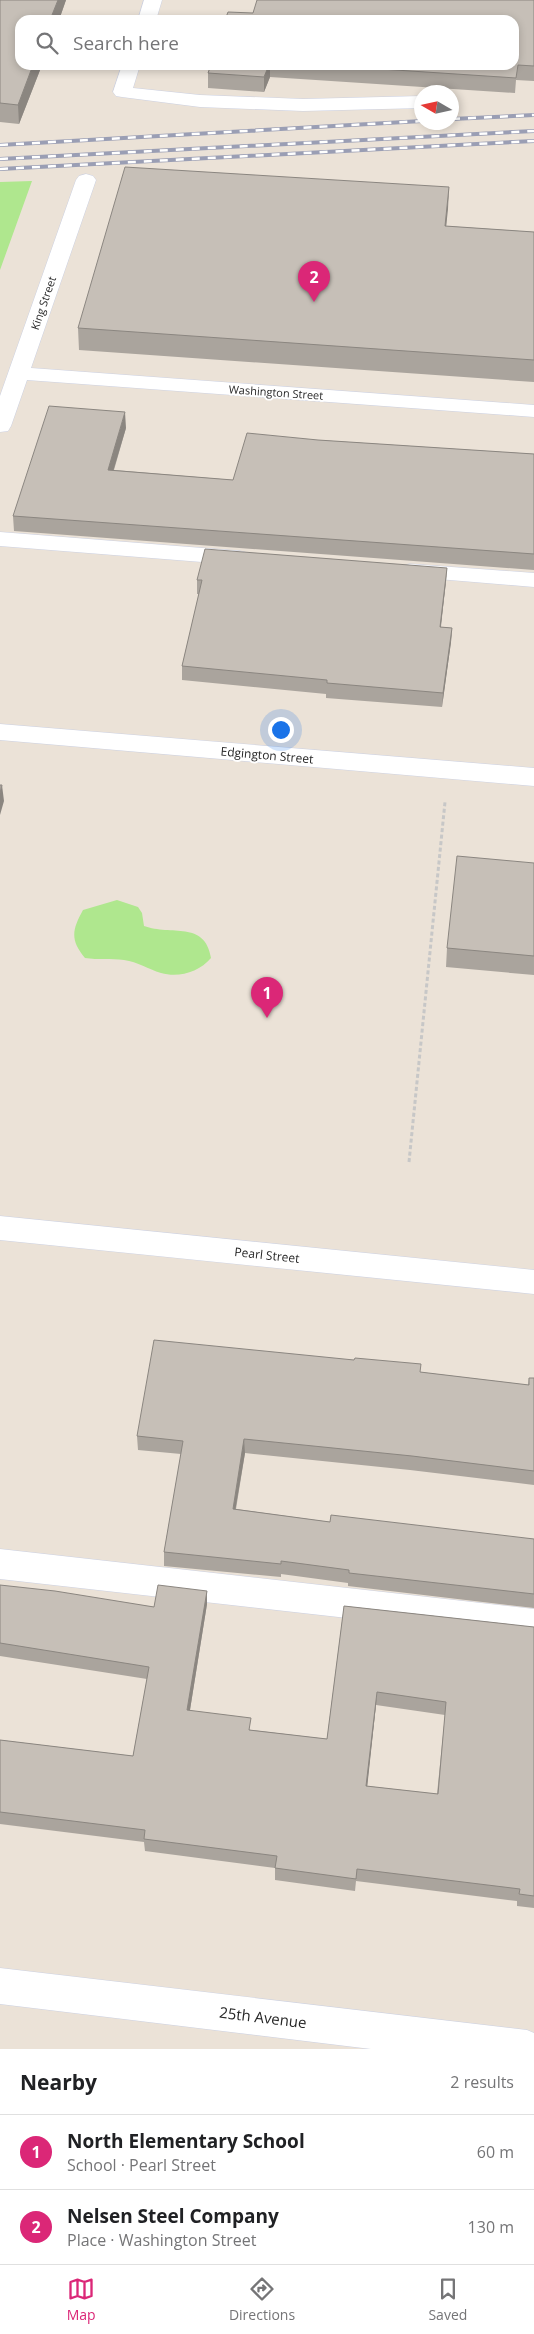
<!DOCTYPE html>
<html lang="en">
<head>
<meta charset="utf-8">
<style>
  :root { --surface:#fff; --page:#f2f2f2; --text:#202124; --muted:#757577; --line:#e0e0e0; --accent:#db2777 }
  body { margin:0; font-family:"Open Sans",sans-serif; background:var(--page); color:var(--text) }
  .compass { position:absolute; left:414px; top:85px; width:45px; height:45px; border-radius:50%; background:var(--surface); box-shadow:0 2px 8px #0003; rotate:279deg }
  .you { position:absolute; left:280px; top:729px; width:18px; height:18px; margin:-12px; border:4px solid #fff; border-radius:50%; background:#1a73e8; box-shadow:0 0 0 8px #1a73e833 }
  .badge { display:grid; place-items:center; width:32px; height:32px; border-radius:50%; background:var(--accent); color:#fff; font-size:16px; font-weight:700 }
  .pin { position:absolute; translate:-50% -41px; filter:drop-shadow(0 1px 2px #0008) }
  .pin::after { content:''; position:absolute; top:26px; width:18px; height:15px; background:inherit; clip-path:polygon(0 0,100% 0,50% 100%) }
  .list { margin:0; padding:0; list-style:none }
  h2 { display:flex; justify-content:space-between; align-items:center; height:65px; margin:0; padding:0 20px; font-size:21px }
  h2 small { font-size:16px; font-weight:400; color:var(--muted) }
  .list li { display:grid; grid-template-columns:32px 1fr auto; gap:15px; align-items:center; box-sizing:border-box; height:75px; padding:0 20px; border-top:1px solid var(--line) }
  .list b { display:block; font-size:19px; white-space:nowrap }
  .list p { margin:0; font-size:16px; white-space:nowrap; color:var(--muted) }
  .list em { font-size:16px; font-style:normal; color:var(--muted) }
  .icon { flex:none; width:28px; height:28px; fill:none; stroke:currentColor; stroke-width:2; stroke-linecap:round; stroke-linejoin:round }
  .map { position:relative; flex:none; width:534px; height:2049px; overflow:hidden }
  .search { position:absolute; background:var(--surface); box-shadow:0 2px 8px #0003; left:15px; right:15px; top:15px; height:55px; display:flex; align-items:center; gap:12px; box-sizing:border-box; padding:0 18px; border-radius:15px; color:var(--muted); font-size:19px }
  .sheet { height:215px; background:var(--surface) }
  nav { display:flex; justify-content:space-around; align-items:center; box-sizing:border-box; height:70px; border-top:1px solid var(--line); background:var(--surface); font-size:14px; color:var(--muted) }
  nav a { display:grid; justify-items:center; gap:2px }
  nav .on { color:var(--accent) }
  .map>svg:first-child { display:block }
  .green { fill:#afe78e }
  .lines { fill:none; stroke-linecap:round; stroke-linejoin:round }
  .minor-casing { stroke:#ccd1e2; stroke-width:1 }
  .path { stroke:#c7c7c7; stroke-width:3; stroke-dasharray:4 2.5; stroke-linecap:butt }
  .minor { fill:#fff; fill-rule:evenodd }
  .rail-casing { stroke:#9a9eb4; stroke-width:4 }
  .rail { stroke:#fff; stroke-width:2.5; stroke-dasharray:8; stroke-linecap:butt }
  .wall { fill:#aaa49d; fill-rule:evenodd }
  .shaded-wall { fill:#8b8680 }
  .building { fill:#c6bfb7; stroke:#8b8680; fill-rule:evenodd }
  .labels { text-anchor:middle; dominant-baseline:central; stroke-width:4; stroke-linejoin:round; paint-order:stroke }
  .far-street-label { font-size:11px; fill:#272727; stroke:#fff }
  .street-label { font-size:12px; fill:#272727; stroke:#fff }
  .near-street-label { font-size:15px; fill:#272727; stroke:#fff }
</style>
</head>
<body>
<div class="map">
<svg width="534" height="2049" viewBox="0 0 534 2049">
  <rect width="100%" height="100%" fill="#ebe2d7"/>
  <!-- green -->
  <path class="green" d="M 32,181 L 0,270 L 0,182 Z
    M 117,900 L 138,907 L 142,913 L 144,926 C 171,936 205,920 211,958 C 199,972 179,978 161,973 C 148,969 138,962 124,960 C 111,958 98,960 85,958 C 70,940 72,930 83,910 Z"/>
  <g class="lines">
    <defs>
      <path id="minor" d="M 144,0 L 162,0 L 156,20 L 138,20 Z
        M 122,65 L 140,65 L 133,88 L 200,95 L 303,99 L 422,96 L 422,108 L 303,111 L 200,107 L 122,97 L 116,96 L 113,92 Z
        M 86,174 L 93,176 L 96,180 L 31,368 L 534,405 L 534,417 L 27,380 L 11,426 L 8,431 L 0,432 L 0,396 L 76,180 L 79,176 Z
        M 0,532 L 240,551 L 248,553 L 251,558 L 248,563 L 240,565 L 0,546 Z
        M 410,564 L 534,573 L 534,587 L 402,576 L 398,571 L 402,566 Z
        M 0,724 L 534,768 L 534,786 L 0,740 Z
        M 0,1216 L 534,1270 L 534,1294 L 0,1240 Z
        M 0,1549 L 534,1609 L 534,1639 L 0,1579 Z
        M 0,1968 L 527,2030 L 534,2033 L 534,2049 L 371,2049 L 0,2004 Z"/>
    </defs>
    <!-- minor casing -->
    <use href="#minor" class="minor-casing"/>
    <!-- path -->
    <path class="path" d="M 409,1162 L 445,802"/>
    <!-- minor -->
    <use href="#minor" class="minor"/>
    <defs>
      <path id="rail" d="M 452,119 L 534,115
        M 0,145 L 422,121
        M 0,159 L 534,131
        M 0,169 L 534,141"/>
    </defs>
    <!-- rail casing -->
    <use href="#rail" class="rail-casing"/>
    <!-- rail -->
    <use href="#rail" class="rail"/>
  </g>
  <!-- wall -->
  <path class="wall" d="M 0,0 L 66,0 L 59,20 L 20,65 L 42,65 L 19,124 L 0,122 Z
    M 534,0 L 534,81 L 516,80 L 515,93 L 270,77 L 264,92 L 208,88 L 208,73 L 211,65 L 514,65 L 253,13 Z
    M 449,187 L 446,226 L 534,232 L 534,382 L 79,350 L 78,328 Z
    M 126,428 L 114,470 L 233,480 L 318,440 L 534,454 L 534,570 L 14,531 L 13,516 Z
    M 447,568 L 441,627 L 452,628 L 451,642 L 442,707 L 326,698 L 326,694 L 182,680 L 182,666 L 199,594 L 197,594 L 197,580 Z
    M 534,863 L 534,975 L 446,967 L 447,948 Z
    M 420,1372 L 528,1385 L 529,1378 L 534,1378 L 534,1485 L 410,1470 L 245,1453 L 236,1509 L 330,1522 L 534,1539 L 534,1608 L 348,1586 L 348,1583 L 281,1574 L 281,1577 L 164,1566 L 164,1552 L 181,1454 L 138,1450 L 137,1436 Z
    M 0,1585 L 154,1607 L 207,1591 L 207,1604 L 190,1710 L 251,1730 L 327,1739 L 344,1606 L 534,1627 L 534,1908 L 517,1906 L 517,1901 L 356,1881 L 355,1891 L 275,1880 L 275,1868 L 145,1851 L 144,1842 L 0,1824 L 0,1740 L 133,1756 L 147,1679 L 0,1656 ZM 376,1705 L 445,1715 L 437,1794 L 367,1786 Z"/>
  <!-- shaded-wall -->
  <path class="shaded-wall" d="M 58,0 L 66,0 L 59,20 L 50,20 Z
    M 33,65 L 42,65 L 19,124 L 18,105 Z
    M 269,65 L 270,65 L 270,77 L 264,92 L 264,77 Z
    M 449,187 L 448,209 L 444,247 L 445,226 Z
    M 125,412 L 126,428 L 109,485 L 108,470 Z
    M 447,568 L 446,582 L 439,641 L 440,627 Z
    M 452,628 L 451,642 L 442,707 L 443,693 Z
    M 2,785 L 4,801 L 0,815 L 0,793 Z
    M 244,1439 L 245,1453 L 233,1523 L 233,1509 Z
    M 207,1591 L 207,1604 L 188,1722 L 187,1710 Z
    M 377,1692 L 376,1705 L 366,1798 L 366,1786 Z"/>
  <!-- building -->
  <path class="building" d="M 0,0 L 58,0 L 50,20 L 20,20 L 20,65 L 33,65 L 18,105 L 0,103 Z
    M 257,0 L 534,0 L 534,66 L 518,65 L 516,78 L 320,65 L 514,65 L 514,20 L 225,20 L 228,12 L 253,13 Z
    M 211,65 L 269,65 L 264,77 L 208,73 Z
    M 125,167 L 449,187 L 445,226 L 534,232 L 534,360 L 78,328 Z
    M 49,406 L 125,412 L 108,470 L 233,480 L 247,433 L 318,440 L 534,454 L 534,554 L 13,516 Z
    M 205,549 L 447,568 L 440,627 L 452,628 L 443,693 L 327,683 L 327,680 L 182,666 L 202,580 L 197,580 Z
    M 0,785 L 2,785 L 0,793 Z
    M 457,856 L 534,863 L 534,956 L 447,948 Z
    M 154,1340 L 354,1360 L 355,1358 L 421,1364 L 420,1372 L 529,1385 L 529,1378 L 534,1378 L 534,1471 L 412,1456 L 244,1439 L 233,1509 L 330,1522 L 331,1515 L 534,1539 L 534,1594 L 349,1573 L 349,1570 L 281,1561 L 281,1564 L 164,1552 L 183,1441 L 137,1436 Z
    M 0,1585 L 55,1591 L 154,1607 L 158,1585 L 207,1591 L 187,1710 L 251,1718 L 249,1730 L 327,1739 L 344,1606 L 534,1627 L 534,1896 L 519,1894 L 520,1889 L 357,1869 L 356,1879 L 275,1868 L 277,1856 L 144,1839 L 145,1830 L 0,1812 L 0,1740 L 133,1756 L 149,1667 L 0,1643 ZM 377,1692 L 446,1702 L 438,1794 L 366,1786 Z"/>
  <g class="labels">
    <!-- far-street labels -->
    <g class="far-street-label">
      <text transform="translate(43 303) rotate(-71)">King Street</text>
      <text transform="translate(276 392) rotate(4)">Washington Street</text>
    </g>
    <!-- street labels -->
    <g class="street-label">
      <text transform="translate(267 755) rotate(5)">Edgington Street</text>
      <text transform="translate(267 1255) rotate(6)">Pearl Street</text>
    </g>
    <!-- near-street labels -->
    <g class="near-street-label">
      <text transform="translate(263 2017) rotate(7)">25th Avenue</text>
    </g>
  </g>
</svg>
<svg class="compass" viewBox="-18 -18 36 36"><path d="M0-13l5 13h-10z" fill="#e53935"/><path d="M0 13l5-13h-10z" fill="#757577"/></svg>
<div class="you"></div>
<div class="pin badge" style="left:267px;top:1018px">1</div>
<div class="pin badge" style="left:314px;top:302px">2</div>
<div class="search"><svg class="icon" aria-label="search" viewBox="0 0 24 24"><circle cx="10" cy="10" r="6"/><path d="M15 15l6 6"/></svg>Search here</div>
</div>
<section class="sheet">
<h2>Nearby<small>2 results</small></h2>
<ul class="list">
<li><span class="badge">1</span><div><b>North Elementary School</b><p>School · Pearl Street</p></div><em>60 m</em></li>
<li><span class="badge">2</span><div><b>Nelsen Steel Company</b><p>Place · Washington Street</p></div><em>130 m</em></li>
</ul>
</section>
<nav>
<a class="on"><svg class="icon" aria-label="map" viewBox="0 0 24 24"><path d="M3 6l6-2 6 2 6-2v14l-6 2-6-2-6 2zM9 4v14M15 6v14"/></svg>Map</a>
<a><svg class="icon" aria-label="directions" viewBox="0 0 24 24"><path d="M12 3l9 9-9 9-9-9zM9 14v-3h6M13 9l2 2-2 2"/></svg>Directions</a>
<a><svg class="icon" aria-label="saved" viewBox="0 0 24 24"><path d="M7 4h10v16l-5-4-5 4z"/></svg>Saved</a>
</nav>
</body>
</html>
